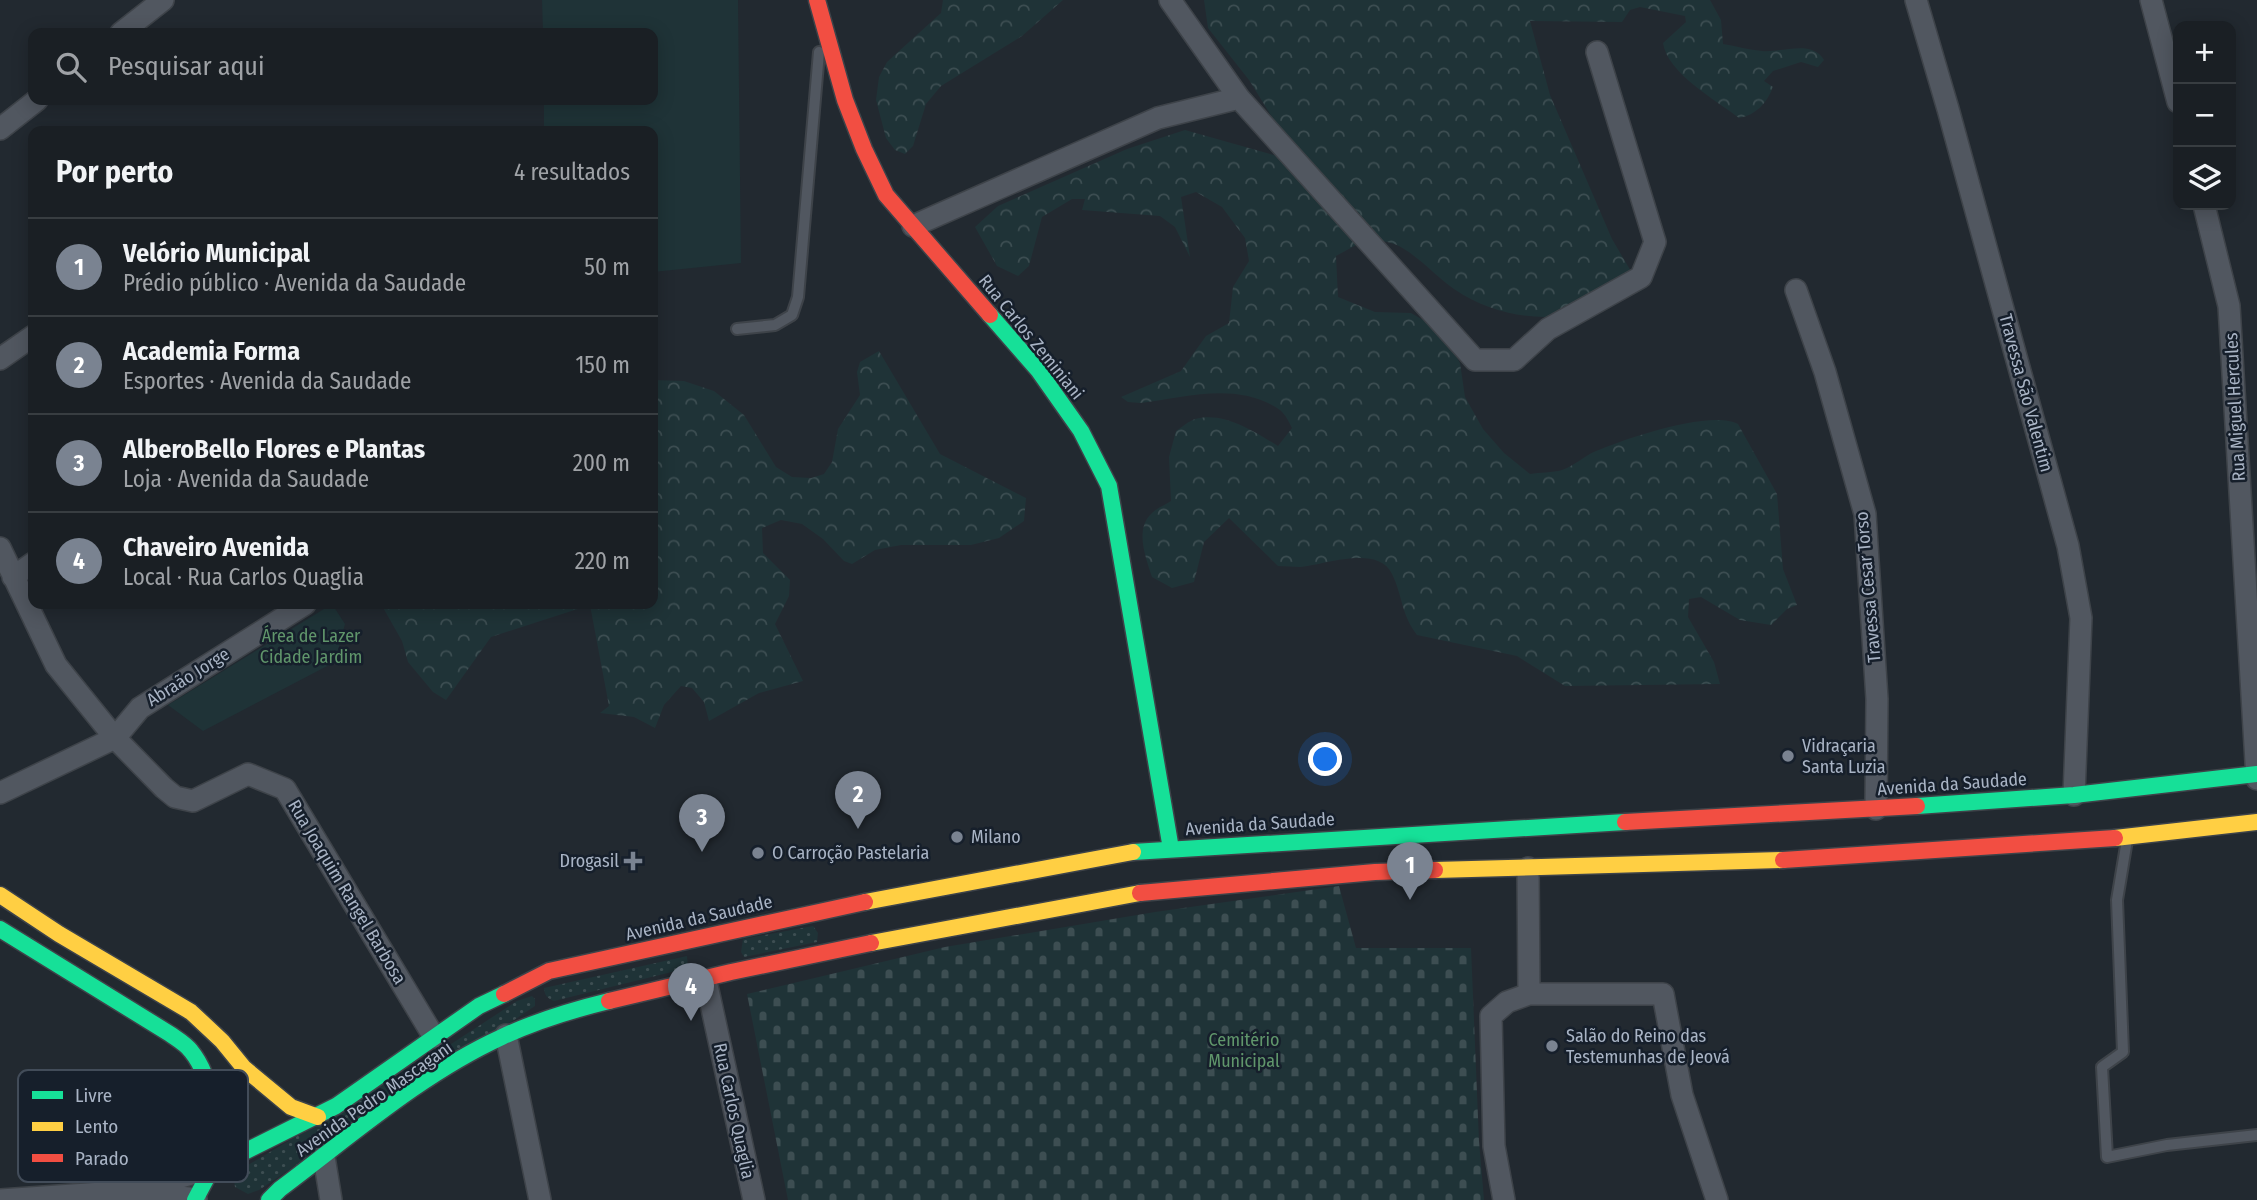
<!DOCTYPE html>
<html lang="pt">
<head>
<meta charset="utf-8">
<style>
  :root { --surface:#1a1f24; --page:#23272c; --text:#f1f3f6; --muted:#9fa2a6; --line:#383d41; --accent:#7a8391 }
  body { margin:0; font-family:"Fira Sans Condensed",sans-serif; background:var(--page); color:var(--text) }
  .controls { position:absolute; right:21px; top:21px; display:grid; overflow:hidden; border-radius:14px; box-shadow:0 4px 18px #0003 }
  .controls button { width:63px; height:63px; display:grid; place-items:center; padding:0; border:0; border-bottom:2px solid var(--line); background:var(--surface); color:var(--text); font:35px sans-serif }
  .you { position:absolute; left:1326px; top:760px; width:24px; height:24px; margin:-18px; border:5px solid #fff; border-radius:50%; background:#1a73e8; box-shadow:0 0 0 10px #1a73e833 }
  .badge { display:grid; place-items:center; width:46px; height:46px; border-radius:50%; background:var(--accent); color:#fff; font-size:23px; font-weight:700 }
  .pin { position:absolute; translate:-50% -58px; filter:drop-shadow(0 2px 4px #0008) }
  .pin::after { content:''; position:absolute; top:37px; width:24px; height:21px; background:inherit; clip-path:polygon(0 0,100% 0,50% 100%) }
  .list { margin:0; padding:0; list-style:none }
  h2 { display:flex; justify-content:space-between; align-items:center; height:91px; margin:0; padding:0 28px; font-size:30px }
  h2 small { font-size:23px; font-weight:400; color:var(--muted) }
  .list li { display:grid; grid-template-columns:46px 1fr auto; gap:21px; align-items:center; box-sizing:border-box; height:98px; padding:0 28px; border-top:2px solid var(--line) }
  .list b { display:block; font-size:26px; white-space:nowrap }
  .list p { margin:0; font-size:23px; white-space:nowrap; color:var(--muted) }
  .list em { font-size:23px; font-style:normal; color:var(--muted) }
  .icon { flex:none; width:38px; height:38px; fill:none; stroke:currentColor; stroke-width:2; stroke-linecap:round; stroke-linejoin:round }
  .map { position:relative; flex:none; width:2257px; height:1200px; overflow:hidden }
  .search { position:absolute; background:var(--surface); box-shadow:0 4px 18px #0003; left:28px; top:28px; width:630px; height:77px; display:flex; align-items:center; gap:18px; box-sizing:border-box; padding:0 24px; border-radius:14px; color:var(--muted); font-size:26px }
  .panel { position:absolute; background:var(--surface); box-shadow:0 4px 18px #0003; left:28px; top:126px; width:630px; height:483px; border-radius:14px }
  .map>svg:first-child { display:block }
  .grass { fill:url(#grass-dots) }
  .forest { fill:url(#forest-crowns) }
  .cemetery { fill:url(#cemetery-stones) }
  .park { fill:#1f3337 }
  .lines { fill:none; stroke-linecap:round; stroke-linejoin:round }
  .lane-casing { stroke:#3e4349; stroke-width:14 }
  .street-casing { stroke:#3e4349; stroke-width:24 }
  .fast-casing { stroke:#3e4349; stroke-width:19 }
  .slow-casing { stroke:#3e4349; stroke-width:19 }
  .jam-casing { stroke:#3e4349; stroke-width:19 }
  .lane { stroke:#515760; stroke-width:10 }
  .street { stroke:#515760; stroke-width:21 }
  .fast { stroke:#16e098; stroke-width:16 }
  .slow { stroke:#ffcf43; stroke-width:16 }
  .jam { stroke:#f24e42; stroke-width:16 }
  .poi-dot { fill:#7a8391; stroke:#161f2b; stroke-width:2.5 }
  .labels { text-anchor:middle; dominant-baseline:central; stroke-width:5; stroke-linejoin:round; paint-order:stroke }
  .street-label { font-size:18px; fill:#a9b4c5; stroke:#161f2b }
  .park-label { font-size:18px; fill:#60966b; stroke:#161f2b }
  .poi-label { font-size:18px; fill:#a9b4c5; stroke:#161f2b; text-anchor:start }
  .key { fill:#161f2b; stroke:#424c59; stroke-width:2 }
  .key-label { font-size:19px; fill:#a9b4c5 }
</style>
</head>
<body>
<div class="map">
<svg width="2257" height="1200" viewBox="0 0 2257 1200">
  <defs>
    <pattern id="grass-dots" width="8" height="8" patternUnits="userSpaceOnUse" patternTransform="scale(1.75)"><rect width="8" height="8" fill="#1f3337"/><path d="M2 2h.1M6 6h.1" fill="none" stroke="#3d4e52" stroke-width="1.8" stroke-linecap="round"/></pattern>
    <pattern id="forest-crowns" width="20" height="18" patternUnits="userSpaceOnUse" patternTransform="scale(1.75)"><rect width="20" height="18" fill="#1f3337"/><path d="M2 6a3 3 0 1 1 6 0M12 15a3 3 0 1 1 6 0" fill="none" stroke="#3d4e52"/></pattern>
    <pattern id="cemetery-stones" width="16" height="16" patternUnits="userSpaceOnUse" patternTransform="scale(1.75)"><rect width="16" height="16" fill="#1f3337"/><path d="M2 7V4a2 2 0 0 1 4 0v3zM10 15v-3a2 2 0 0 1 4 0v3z" fill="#3d4e52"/></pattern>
  </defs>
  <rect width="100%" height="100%" fill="#222930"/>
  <!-- grass -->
  <path class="grass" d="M 813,926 L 818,933 L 817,942 L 744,957 L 741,952 L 743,939 Z
    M 687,956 L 688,968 L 554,1001 C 548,999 544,995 544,988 Z
    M 532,996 L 535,999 L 535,1006 L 259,1190 L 248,1194 L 235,1187 L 233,1174 L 448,1046 L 517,1001 Z"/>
  <!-- forest -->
  <path class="forest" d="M 943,0 L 1063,0 L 1022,36 L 941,86 L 926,104 L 913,146 L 905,154 L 895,150 L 886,138 L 876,100 L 879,77 L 887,62 L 941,13 Z
    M 1204,0 L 1710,0 L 1721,20 L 1723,44 C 1736,46 1749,50 1762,51 C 1782,53 1812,39 1824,60 L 1818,67 L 1801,62 L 1773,71 L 1764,81 L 1773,87 C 1767,103 1756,115 1739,118 C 1716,100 1667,73 1663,43 L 1686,22 L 1685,16 L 1640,7 L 1630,10 L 1622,22 L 1530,21 L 1550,95 L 1612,239 L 1642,290 C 1582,324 1512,328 1454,289 C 1437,277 1422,260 1404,249 C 1395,242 1380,241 1369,238 L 1336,256 L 1338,297 L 1375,312 L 1411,313 L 1442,331 L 1460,363 L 1465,397 L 1483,429 L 1504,453 L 1530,474 C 1540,472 1552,473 1562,470 C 1574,466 1584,456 1596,451 C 1624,439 1711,409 1738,424 L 1777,494 L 1783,569 L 1797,605 L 1787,609 L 1771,625 L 1740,620 L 1701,597 L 1689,599 L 1688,617 L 1714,662 L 1720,684 L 1565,686 L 1517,656 L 1417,635 C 1401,614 1403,597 1392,574 C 1378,544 1324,565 1300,567 C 1293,567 1285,566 1278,566 L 1229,518 L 1204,542 L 1194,582 L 1172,588 L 1152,577 C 1146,558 1134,529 1152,513 C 1157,508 1165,505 1171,501 L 1169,457 L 1176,431 C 1182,427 1189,421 1195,419 C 1224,411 1255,432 1278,446 L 1292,428 C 1289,422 1285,414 1280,410 C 1238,381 1187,397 1140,403 L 1128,402 L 1121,397 L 1181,371 L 1206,336 L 1229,323 L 1233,287 L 1249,261 L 1245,238 L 1222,207 L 1196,192 L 1181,197 L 1190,257 L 1175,227 L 1160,216 L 1082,210 L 1085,199 L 1072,199 L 1042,217 L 1029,266 L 1018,276 L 997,266 L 975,227 L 998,206 L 1127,149 L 1185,130 L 1291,160 L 1290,146 L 1249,80 L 1208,28 Z
    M 879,351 L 940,454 L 1026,498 L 1024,521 L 999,538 L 971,545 L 901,545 L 875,550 L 852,564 L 844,561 L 823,539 L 802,524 L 781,520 L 762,528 L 763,553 L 790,580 L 789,596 L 775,624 L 803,681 L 759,693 L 709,721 L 704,702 L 692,688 L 681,686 L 664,705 L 655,728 L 634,717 L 600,713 L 609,706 L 590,605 L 491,637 L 446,700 L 433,692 L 408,662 L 402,641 L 381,604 L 653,604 L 653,380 L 684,381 L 714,391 L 744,415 L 776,467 L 792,477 L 811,478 L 824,474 L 832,462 L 838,429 L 860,395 L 857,372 L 860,362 Z"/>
  <!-- cemetery -->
  <path class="cemetery" d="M 1339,886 L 1356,948 L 1471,948 L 1479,1141 L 1484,1200 L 788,1200 L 747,994 L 945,947 L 1155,912 Z"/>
  <!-- park -->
  <path class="park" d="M 542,0 L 738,0 L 741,263 L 653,272 L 653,131 L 544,131 L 544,100 L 653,100 L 653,33 L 543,33 Z
    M 332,604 L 345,624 L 335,662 L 203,731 L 168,705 Z"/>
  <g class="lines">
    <defs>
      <path id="lane" d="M 737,329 L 775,325 L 792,315 L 798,297 L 819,52
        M 2127,840 L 2117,900 L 2123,1052 L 2102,1067 L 2107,1157 L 2167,1145 L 2257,1135"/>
      <path id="street" d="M 1170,0 L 1239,98 L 1475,360 L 1514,360 L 1548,329 L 1641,277 L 1655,242 L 1597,52
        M 1916,0 L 1948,109 L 2068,546 L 2081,618 L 2074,795
        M 2151,0 L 2178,102
        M 121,33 L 163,0
        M 0,129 L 37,100
        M 2204,205 L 2229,306 L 2257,779
        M 913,226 L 1158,118 L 1239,98
        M 1796,290 L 1825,372 L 1865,514 L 1877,699 L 1876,809
        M 0,359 L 33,336
        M 0,548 L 56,665 L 115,738 L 164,788 L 175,797 L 193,801 L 248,774 L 285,789 L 434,1037
        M 13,577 L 33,563
        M 0,793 L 115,738 L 140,708 L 305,604
        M 1528,868 L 1529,994
        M 706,981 L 754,1200
        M 506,1035 L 540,1200
        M 324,1157 L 331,1200
        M 140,1189 L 212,1168
        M 0,1200 L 131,1191 L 196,1199
        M 1504,1200 L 1494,1146 L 1491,1016 L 1507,1002 L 1529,994 L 1663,994 L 1682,1095 L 1717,1200"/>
      <path id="fast" d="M 990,315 L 1038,370 L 1081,431 L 1109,486 L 1171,849
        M 1917,806 L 2074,795 L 2257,774
        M 1133,852 L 1625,822
        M 0,929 L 170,1034 C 177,1039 186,1044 191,1051 C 217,1083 213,1129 212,1168
        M 195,1200 L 212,1168 L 336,1106 L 479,1006 L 504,994
        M 269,1200 L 280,1189 C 351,1136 421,1074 502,1037 C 536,1021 572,1010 609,1001"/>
      <path id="slow" d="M 2115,838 L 2257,822
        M 1435,870 L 1783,860
        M 0,895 L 59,934 L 191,1012 L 222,1041 L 244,1068 L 291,1107 L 318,1117
        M 865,902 L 1133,852
        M 871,943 L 1140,893"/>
      <path id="jam" d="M 817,0 L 845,100 L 864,149 L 886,195 L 990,315
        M 1625,822 L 1917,806
        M 1783,860 L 2115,838
        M 1140,893 L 1375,872 L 1435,870
        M 504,994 L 549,971 L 865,902
        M 609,1001 L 731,972 L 871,943"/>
    </defs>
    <!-- lane casing -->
    <use href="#lane" class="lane-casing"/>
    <!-- street casing -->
    <use href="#street" class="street-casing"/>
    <!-- fast casing -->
    <use href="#fast" class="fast-casing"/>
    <!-- slow casing -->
    <use href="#slow" class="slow-casing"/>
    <!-- jam casing -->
    <use href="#jam" class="jam-casing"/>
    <!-- lane -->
    <use href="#lane" class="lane"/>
    <!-- street -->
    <use href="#street" class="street"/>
    <!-- fast -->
    <use href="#fast" class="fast"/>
    <!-- slow -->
    <use href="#slow" class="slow"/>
    <!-- jam -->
    <use href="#jam" class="jam"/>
  </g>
  <!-- markers -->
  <g class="poi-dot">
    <circle cx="1788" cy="756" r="7"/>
    <circle cx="957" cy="837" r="7"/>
    <circle cx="758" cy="853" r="7"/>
    <path d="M629.5 850.5h7v7h7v7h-7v7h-7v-7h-7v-7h7z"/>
    <circle cx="1552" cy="1046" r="7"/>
  </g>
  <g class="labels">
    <!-- street labels -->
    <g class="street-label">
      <text transform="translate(1031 337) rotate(51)">Rua Carlos Zeminiani</text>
      <text transform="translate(2026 393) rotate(75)">Travessa São Valentim</text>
      <text transform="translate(2235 407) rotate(-93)">Rua Miguel Hercules</text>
      <text transform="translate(1868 587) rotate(-95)">Travessa Cesar Torso</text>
      <text transform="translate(188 677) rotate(-32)">Abraão Jorge</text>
      <text transform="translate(1952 784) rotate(-4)">Avenida da Saudade</text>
      <text transform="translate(1260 824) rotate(-4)">Avenida da Saudade</text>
      <text transform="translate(347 892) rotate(59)">Rua Joaquim Rangel Barbosa</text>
      <text transform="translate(699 918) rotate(-13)">Avenida da Saudade</text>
      <text transform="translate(374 1099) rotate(-35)">Avenida Pedro Mascagani</text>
      <text transform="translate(734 1111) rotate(78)">Rua Carlos Quaglia</text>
    </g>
    <!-- park labels -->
    <g class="park-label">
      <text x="311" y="636">Área de Lazer<tspan x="311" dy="21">Cidade Jardim</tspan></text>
      <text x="1244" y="1040">Cemitério<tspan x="1244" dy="21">Municipal</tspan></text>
    </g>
    <!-- poi labels -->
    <g class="poi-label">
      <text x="1802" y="746">Vidraçaria<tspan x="1802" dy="21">Santa Luzia</tspan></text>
      <text x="971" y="837">Milano</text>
      <text x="772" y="853">O Carroção Pastelaria</text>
      <text x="619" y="861" text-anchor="end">Drogasil</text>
      <text x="1566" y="1036">Salão do Reino das<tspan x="1566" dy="21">Testemunhas de Jeová</tspan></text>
    </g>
  </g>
  <!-- legend -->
  <rect x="18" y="1070" width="230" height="112" rx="10" class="key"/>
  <rect x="32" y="1091" width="31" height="8" fill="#16e098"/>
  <rect x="32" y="1122" width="31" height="9" fill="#ffcf43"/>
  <rect x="32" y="1154" width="31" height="8" fill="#f24e42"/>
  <g class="key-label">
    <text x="75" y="1102">Livre</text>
    <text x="75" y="1133">Lento</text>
    <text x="75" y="1165">Parado</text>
  </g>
</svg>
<div class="controls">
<button>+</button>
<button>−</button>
<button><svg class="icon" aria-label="layers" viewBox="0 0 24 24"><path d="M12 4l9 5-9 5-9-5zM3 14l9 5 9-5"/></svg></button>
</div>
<div class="you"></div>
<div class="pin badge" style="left:1410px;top:900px">1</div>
<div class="pin badge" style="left:858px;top:829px">2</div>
<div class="pin badge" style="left:702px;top:852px">3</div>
<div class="pin badge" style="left:691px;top:1021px">4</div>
<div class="search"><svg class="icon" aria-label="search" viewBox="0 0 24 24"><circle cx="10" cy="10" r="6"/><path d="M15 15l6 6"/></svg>Pesquisar aqui</div>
<section class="panel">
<h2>Por perto<small>4 resultados</small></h2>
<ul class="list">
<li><span class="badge">1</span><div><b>Velório Municipal</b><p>Prédio público · Avenida da Saudade</p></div><em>50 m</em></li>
<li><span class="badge">2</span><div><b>Academia Forma</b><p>Esportes · Avenida da Saudade</p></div><em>150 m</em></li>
<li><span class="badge">3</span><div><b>AlberoBello Flores e Plantas</b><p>Loja · Avenida da Saudade</p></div><em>200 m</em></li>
<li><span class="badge">4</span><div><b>Chaveiro Avenida</b><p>Local · Rua Carlos Quaglia</p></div><em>220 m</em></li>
</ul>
</section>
</div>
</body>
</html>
